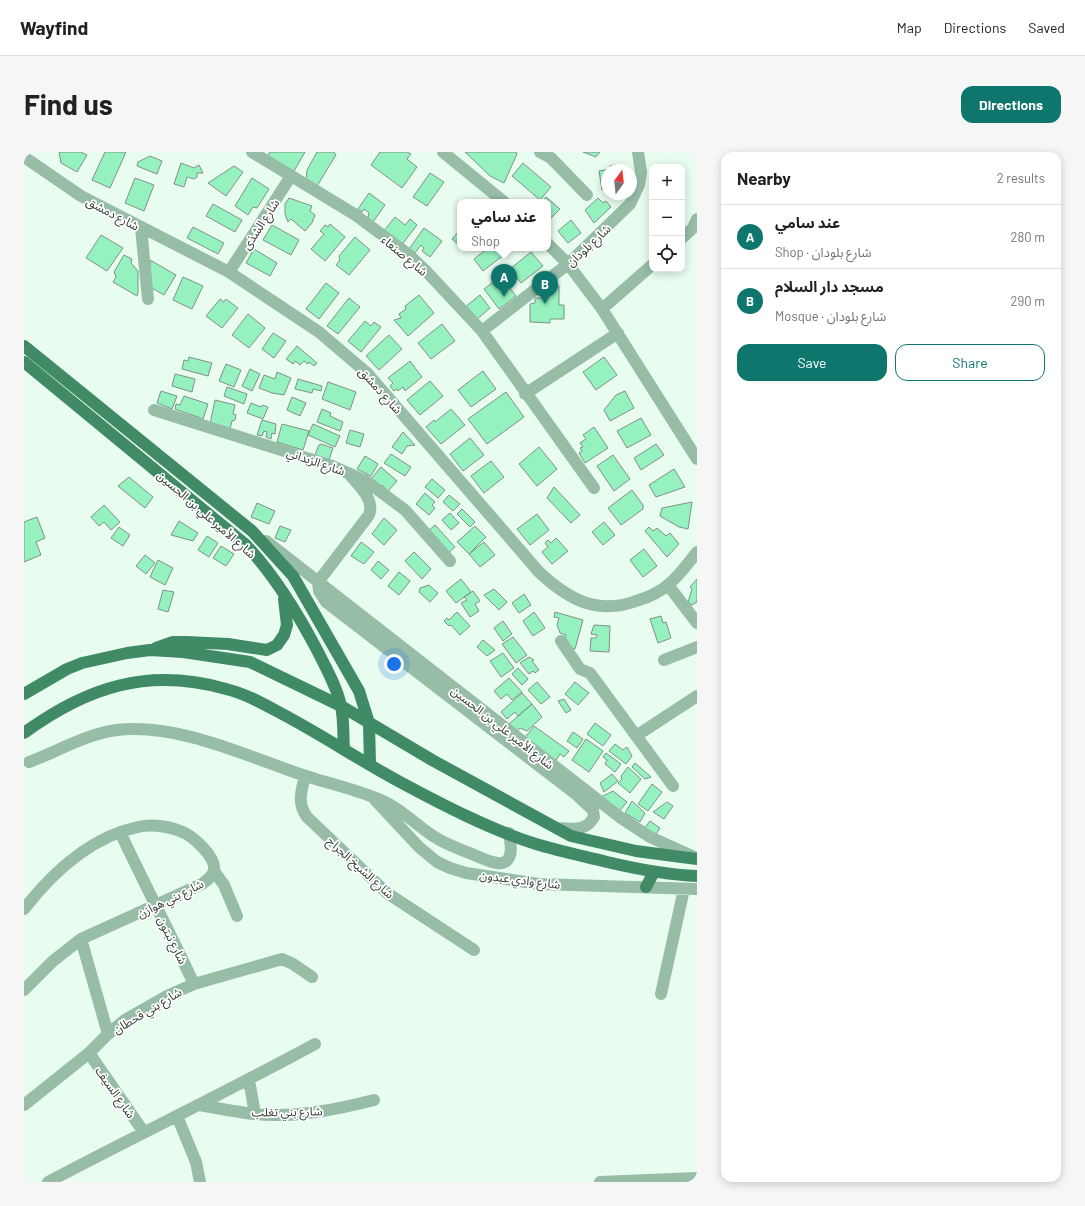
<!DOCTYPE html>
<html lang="en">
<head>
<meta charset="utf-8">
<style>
  :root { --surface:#fff; --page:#f6f6f6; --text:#202124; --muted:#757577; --line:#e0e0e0; --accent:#0f766e }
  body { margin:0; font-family:Barlow,"Noto Sans Arabic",sans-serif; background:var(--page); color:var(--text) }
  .controls { position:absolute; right:12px; top:12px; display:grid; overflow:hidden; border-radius:8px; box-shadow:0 2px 10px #0003 }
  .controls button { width:36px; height:36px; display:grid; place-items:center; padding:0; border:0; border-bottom:1px solid var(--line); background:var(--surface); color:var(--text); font:20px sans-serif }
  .compass { position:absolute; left:577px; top:12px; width:36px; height:36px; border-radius:50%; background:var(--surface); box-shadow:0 2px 10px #0003; rotate:15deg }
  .you { position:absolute; left:370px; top:512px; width:14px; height:14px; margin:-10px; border:3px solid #fff; border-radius:50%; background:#1a73e8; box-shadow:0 0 0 6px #1a73e833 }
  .badge { display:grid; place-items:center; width:26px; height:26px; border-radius:50%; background:var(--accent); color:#fff; font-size:13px; font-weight:700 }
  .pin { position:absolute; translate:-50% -33px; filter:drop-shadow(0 1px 2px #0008) }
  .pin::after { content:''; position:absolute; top:21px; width:14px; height:12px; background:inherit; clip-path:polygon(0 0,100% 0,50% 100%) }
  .popup { position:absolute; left:433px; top:47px; width:94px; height:52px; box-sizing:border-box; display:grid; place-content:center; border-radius:8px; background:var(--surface); filter:drop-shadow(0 1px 3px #0005); font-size:13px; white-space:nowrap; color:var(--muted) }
  .popup b { font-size:15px; color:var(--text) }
  .popup::after { content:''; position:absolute; left:50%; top:100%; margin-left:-8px; border:8px solid transparent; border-top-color:var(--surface) }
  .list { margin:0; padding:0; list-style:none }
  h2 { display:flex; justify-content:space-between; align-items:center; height:52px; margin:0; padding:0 16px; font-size:17px }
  h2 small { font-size:13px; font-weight:400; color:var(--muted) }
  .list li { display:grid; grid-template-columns:26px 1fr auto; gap:12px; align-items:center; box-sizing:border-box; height:64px; padding:0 16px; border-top:1px solid var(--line) }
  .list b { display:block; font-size:15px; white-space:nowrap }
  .list p { margin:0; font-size:13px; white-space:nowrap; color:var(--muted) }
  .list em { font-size:13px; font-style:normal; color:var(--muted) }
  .actions { display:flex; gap:8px; padding:12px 16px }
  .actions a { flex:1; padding:9px 0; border:1px solid var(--accent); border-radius:12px; text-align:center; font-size:14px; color:var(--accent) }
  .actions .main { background:var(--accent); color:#fff }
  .icon { flex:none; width:22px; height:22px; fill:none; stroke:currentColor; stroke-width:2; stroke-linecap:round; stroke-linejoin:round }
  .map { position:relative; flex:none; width:673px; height:1030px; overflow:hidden; border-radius:12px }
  header { display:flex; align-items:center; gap:24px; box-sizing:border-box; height:56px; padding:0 20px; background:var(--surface); border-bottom:1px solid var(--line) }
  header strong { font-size:19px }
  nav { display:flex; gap:22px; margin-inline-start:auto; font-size:14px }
  .intro { display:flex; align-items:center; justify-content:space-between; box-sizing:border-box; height:96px; padding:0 24px }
  h1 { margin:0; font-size:28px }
  .button { padding:10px 18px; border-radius:12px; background:var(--accent); color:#fff; font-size:14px; font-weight:700 }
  main { display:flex; gap:24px; padding:0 24px }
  aside { flex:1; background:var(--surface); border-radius:12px; box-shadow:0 2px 10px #0003 }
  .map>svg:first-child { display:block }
  .building { fill:#95f2bf; stroke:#809287 }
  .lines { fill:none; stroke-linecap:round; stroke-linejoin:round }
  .minor { stroke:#97bda7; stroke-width:12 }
  .major { stroke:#408b65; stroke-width:12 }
  .labels { text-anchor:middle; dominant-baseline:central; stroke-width:3.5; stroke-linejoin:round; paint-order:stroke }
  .street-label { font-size:12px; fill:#353d38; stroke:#fff }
</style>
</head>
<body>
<header>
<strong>Wayfind</strong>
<nav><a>Map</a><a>Directions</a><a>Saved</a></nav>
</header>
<div class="intro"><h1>Find us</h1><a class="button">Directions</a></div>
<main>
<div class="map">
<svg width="673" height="1030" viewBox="0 0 673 1030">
  <rect width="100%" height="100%" fill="#e8fcf0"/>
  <!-- building -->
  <path class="building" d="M 35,0 L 57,0 L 63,3 L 53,20 L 37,11 Z
    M 81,0 L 102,0 L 86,36 L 68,28 Z
    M 246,0 L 281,0 L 270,19 L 243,5 Z
    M 293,0 L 310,0 L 312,3 L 293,34 L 282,28 L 283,18 Z
    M 356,0 L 383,0 L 387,2 L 383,7 L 393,15 L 378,36 L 347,13 Z
    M 441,0 L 492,0 L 493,2 L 480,31 L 466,24 Z
    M 559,0 L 576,0 L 572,5 Z
    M 126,4 L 138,9 L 133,22 L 113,14 L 114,10 Z
    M 157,11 L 170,16 L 175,13 L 179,21 L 173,21 L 173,25 L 170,27 L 163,25 L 160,35 L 150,32 Z
    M 499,11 L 527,35 L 516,48 L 488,24 Z
    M 591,13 L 592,18 L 583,18 L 583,36 L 578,38 L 575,19 L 586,17 L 586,14 Z
    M 210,14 L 219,20 L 202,44 L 184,31 Z
    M 406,21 L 420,30 L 403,54 L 389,45 Z
    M 111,26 L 130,33 L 120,59 L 101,51 Z
    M 228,26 L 245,37 L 233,56 L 229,55 L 224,63 L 211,54 Z
    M 345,41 L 361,53 L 349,70 L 344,66 L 345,61 L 340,57 L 338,60 L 334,57 Z
    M 522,45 L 536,57 L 524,69 L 524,50 L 518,50 Z
    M 265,46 L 288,54 L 286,59 L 291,63 L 288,71 L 281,79 L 267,67 L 264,70 L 261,62 L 261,52 Z
    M 574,46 L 579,51 L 582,49 L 587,55 L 570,71 L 561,58 Z
    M 189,52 L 218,68 L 211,80 L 182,64 Z
    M 371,65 L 381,73 L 386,67 L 393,73 L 377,94 L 359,80 Z
    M 547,68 L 557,81 L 544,91 L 534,79 Z
    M 306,72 L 321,85 L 301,109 L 287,97 L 300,82 L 296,79 L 301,73 L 304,75 Z
    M 248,73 L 275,88 L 267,103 L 239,88 Z
    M 169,75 L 200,91 L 194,102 L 163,86 Z
    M 400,76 L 418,89 L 406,105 L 398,99 L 400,96 L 397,93 L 391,101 L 385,97 Z
    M 436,78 L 436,94 L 428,87 Z
    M 77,83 L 99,96 L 83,119 L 62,106 Z
    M 331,85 L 346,98 L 325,123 L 312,113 L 316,108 L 315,104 Z
    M 464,96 L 489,96 L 459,119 L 450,107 Z
    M 230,97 L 253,111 L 246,124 L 222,111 Z
    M 507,100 L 519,114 L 497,131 L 486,117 Z
    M 100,103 L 108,107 L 107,111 L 114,119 L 114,141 L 113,144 L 89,130 L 92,125 L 90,120 Z
    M 126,108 L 152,123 L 140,143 L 126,135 Z
    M 477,124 L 492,144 L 475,157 L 460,137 Z
    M 159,125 L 179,134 L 168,157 L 149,148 Z
    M 302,131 L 315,141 L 295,167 L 282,157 Z
    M 535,134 L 535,153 L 540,153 L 540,167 L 526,167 L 526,171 L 506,170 L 506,152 L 511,151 L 511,146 L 520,146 L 519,140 L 524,140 L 524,135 Z
    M 395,143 L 410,161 L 384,184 L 370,168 L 377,166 L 375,162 L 382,157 L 381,154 Z
    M 456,143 L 466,156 L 453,167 L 440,156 Z
    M 325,146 L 336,155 L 314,182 L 303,174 Z
    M 196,147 L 200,150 L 202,147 L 214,156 L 198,176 L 182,164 Z
    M 224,162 L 241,176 L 225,196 L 208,183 Z
    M 341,169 L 347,174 L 350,170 L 357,175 L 337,200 L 324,189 Z
    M 418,172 L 431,189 L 407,207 L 394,191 Z
    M 249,181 L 262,189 L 250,206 L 238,197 Z
    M 365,183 L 378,197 L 355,218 L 342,204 Z
    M 273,194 L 293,211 L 290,214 L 285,210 L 284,212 L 280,209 L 276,213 L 271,209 L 269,212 L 262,207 Z
    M 165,205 L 188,211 L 184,224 L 158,217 L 160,208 L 164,209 Z
    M 580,205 L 593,223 L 572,238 L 559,220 Z
    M 386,209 L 398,225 L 381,239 L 379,235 L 374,239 L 373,237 L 370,239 L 366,234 L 369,231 L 364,226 Z
    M 202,212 L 217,218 L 210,235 L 195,229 Z
    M 226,217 L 236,222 L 228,239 L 218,234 Z
    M 459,219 L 472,237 L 447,255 L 434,238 Z
    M 253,220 L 267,226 L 260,243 L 248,241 L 235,236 L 240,223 L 251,227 Z
    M 151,222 L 171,227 L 168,240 L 148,234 Z
    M 274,227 L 298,234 L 297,239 L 289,237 L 288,241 L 271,237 Z
    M 406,229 L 419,244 L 396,263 L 383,248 Z
    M 304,230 L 332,240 L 326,258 L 298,247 Z
    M 203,235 L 223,242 L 220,252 L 200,244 Z
    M 137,239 L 153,244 L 148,257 L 133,251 Z
    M 601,239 L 610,256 L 586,269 L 580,258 L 592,243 Z
    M 482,240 L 500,265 L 463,292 L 444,267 Z
    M 160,244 L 184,252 L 179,267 L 151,257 L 152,252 L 156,253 Z
    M 268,245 L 282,251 L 276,264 L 263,258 Z
    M 191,248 L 211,253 L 209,262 L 212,263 L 211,268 L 208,269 L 206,277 L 186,272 Z
    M 227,251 L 237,255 L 238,253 L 244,255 L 239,267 L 223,261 Z
    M 298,257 L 307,261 L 306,264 L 319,270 L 316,279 L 293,270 Z
    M 427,257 L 441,273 L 417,292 L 402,275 L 410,268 L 411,270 Z
    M 617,266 L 627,283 L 603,296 L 593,279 Z
    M 238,268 L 252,272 L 251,282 L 248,281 L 247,287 L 242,285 L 243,280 L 240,279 L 238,284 L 233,283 Z
    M 258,272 L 285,279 L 279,298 L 253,290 Z
    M 289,272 L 316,284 L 311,295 L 284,283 Z
    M 570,275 L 584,296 L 561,311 L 555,301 L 558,299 L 556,296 L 559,295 L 556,291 L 562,287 L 559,283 Z
    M 326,278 L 340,282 L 336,295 L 322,291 Z
    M 379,280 L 391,293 L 383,294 L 378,302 L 368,295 Z
    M 446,286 L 460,303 L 439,319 L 426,302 Z
    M 297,292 L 309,296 L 305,308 L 291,303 L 295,293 Z
    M 632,292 L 640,303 L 617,318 L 610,306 Z
    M 515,295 L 533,317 L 513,334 L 495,312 Z
    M 367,302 L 387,315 L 381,324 L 360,311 Z
    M 589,303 L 606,327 L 590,339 L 573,314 Z
    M 341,304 L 354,312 L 347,324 L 333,317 Z
    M 467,309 L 480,325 L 460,341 L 447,324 Z
    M 357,315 L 373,329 L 364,339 L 358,333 L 355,336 L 346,328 Z
    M 650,317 L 661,335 L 632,345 L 625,333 Z
    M 105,325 L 129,345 L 121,356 L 94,334 Z
    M 408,327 L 421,338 L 414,346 L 401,335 Z
    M 530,335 L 556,363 L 547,371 L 523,346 Z
    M 608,338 L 619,353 L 619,357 L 597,373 L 584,356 Z
    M 401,341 L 411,350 L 408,353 L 411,356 L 405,363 L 392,352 Z
    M 425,343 L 436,352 L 429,359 L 419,350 Z
    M 668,350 L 664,377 L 655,375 L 636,364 L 638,356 Z
    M 233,351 L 251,359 L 245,372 L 227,365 Z
    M 80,353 L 96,370 L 87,378 L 80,370 L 75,374 L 67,365 Z
    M 438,357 L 451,370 L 446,375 L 433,362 Z
    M 426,361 L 435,371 L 427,378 L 418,368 Z
    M 513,362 L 525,378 L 506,393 L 493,377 Z
    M 13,365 L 21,386 L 12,390 L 17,403 L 0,410 L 0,370 Z
    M 360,366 L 373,378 L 360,393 L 348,382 Z
    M 155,369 L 174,381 L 169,389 L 147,383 Z
    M 580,370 L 591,383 L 579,393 L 568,380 Z
    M 411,373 L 431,395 L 422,403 L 402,381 Z
    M 256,374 L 267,378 L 261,390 L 251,386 Z
    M 451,374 L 462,385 L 445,402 L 433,390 Z
    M 95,375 L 106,383 L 99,394 L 87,386 Z
    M 625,375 L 629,379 L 633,376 L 642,384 L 646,381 L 655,392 L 643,405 L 621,379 Z
    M 183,384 L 194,391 L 185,405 L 174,398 Z
    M 532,386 L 544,399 L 528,412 L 518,400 L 524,395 L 521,391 L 524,388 L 527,391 Z
    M 337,390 L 350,400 L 340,412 L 327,404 Z
    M 460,390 L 471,403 L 456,415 L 445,402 Z
    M 197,394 L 210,402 L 202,414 L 189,406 Z
    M 620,397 L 633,414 L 619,425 L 606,408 Z
    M 390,400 L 407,417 L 398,427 L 381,409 Z
    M 121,403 L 131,411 L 122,422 L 112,414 Z
    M 134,408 L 149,416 L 141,433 L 126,425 Z
    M 354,409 L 365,418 L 357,427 L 347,418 Z
    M 375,420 L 386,429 L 375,443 L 364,434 Z
    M 437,427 L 447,440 L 432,451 L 422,439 Z
    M 673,427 L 673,450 L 668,453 L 664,450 L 668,437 L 666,435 Z
    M 405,433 L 414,441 L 406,450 L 395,440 L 396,436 Z
    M 470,437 L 483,450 L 475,458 L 460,443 Z
    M 139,438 L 150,440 L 144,460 L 134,457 Z
    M 449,439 L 456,449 L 451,452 L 455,459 L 446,465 L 437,451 L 443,448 L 440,445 Z
    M 500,442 L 507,453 L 495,461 L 488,451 Z
    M 433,460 L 446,474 L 436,483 L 427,473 L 425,474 L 420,469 L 423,466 L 425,468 Z
    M 510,460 L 521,476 L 509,484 L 499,469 Z
    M 531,460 L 559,468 L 551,497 L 543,494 L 541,488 L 542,483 L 536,481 L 533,473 L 535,466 L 530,465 Z
    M 637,464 L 639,471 L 642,470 L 647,486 L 634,491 L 626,467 Z
    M 479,469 L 488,482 L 479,489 L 470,476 Z
    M 570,473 L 586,474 L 585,500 L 566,499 L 567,486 L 572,486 L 573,483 L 567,482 Z
    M 489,485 L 503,503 L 492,511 L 478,492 Z
    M 459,488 L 471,498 L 463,504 L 453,495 Z
    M 479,501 L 490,516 L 477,525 L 466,509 Z
    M 505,505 L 510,508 L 508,509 L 515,518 L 511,521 L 509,519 L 505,522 L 496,511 Z
    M 494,516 L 504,527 L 498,533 L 488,522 Z
    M 485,526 L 498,540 L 488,548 L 483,542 L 477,547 L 470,539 Z
    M 513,530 L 526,545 L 517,552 L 504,538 Z
    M 551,530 L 565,541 L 554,553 L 541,542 Z
    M 498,541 L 508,552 L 494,564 L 491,560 L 483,567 L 477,560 Z
    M 540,547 L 547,558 L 542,561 L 534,549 Z
    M 508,552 L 518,565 L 503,579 L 496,576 L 492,580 L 485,572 Z
    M 571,571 L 587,583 L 579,594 L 563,582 Z
    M 510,574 L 545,599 L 540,605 L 536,602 L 530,611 L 499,588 Z
    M 549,580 L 559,587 L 553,596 L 543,589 Z
    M 562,587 L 579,599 L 565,620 L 548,608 Z
    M 591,592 L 599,598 L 603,595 L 608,604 L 602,612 L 585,599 Z
    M 582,601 L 597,612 L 591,620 L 581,612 L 583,608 L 579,605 Z
    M 611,611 L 627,625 L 621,627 L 608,615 Z
    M 604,615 L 617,627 L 606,641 L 594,631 L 598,627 L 597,624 Z
    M 588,622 L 594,629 L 580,640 L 576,631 Z
    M 628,632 L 638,640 L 624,659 L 614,652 Z
    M 589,639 L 603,650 L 593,662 L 575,646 Z
    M 608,649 L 621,661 L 616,670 L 601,661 Z
    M 643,650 L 649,654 L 640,667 L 629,660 Z
    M 626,669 L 636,676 L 630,685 L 620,677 Z"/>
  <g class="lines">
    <!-- minor -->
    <path class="minor" d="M 228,0 L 330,62 L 384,102 L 402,119 L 458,179 L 570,336
      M 419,0 L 480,50
      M 516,0 L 527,6 L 563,43
      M 0,5 L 57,44 L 205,120 L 295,180 L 343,221 L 515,420 C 545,448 574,464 615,448 C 625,445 637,439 645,432 C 656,423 664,411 673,400
      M 117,76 L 124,147
      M 658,86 L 669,76 L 673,67
      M 524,92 L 544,112 L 578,157 L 673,307
      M 205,120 L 267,24
      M 578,157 L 628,113
      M 458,179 L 544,112 L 606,52 L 615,33 L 617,20 L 614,0
      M 501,242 L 594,181
      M 130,258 L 308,314 L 342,329 L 381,358 L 426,409
      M 242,389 L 597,666 L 626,685 L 670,705
      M 294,430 L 295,439 L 302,450 L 553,643 L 569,658 L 570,665 C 562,680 547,677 533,676
      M 294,430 L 345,363 C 351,347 335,334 325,322
      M 644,433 L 673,471
      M 537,489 L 556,517 L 566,521 L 649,634
      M 640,508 L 673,495
      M 612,584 L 673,544
      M 5,610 C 32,600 65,581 93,578 C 156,571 224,605 282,624 C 309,633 340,639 365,652 C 381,661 394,674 409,684 C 421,692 435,697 448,702 C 455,705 465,710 473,711 C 491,713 487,692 485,681
      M 281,624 C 277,640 273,651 283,665 L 363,741 L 450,798
      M 351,648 L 395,695 L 413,710 L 426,716 L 442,721 L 515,732 L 673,737
      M 96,680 C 120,731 146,781 170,832
      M 190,719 L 200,733 L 213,764
      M 0,757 C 29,720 66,685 114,675 C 127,672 144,674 156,679 C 168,683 193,705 190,719 C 188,725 182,729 178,732 L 57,787 L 29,809 L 0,838
      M 57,787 L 84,882
      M 637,842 L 660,737
      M 65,901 L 119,979
      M 225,928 L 231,962
      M 0,953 L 65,901 L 84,882 L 101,868 L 143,844 L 170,832 L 258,807 L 269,812 L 288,825
      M 175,953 C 193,956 212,960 230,962 C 270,966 311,958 350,948
      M 153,964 L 172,1010 L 176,1030
      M 24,1030 C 113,983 203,940 291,892
      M 576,1030 L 673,1026"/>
    <!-- major -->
    <path class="major" d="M 0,194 L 228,379 L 269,424 L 335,539 L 345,571 L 346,612
      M 0,210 L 222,393 C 251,424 273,460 293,498 C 302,516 313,535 317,554 C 320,568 319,583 320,597
      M 132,496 L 149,490 L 162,490 L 204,492 L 243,498 L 253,493 L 260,483 L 263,473 L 260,447
      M 0,542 L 43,517 L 58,511 L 103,501 L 126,498 L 159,500 L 226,510 L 317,554 L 408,608 L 547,684 L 612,699 L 673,707
      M 0,581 C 63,535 124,515 202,537 C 223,542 243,554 262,564 C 301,585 337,609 376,630 C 417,652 467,678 512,692 C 535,699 559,704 583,710 C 613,717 642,723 673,724
      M 622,735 L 630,720"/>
  </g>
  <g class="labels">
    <!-- street labels -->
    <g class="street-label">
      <text transform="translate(89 61) rotate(28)">شارع دمشق</text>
      <text transform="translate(236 72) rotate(-57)">شارع الشذى</text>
      <text transform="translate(564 93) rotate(-43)">شارع بلودان</text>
      <text transform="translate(381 103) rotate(40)">شارع صنعاء</text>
      <text transform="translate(357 238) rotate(48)">شارع دمشق</text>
      <text transform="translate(292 309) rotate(19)">شارع الزبداني</text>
      <text transform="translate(183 362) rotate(41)">شارع الأمير علي بن الحسين</text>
      <text transform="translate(479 575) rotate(38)">شارع الأمير علي بن الحسين</text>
      <text transform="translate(337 715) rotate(42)">شارع الشيخ الجراح</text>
      <text transform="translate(496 727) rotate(7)">شارع وادي عبدون</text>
      <text transform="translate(146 746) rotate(-26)">شارع بني هوازن</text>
      <text transform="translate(149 788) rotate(64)">شارع نبتون</text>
      <text transform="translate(123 858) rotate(-31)">شارع بني قحطان</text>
      <text transform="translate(92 940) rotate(55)">شارع السيف</text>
      <text transform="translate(263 959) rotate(-1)">شارع بني تغلب</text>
    </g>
  </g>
</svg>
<div class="controls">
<button>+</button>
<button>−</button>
<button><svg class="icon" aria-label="locate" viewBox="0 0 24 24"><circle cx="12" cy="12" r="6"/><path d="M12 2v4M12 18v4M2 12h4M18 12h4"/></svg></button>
</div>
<svg class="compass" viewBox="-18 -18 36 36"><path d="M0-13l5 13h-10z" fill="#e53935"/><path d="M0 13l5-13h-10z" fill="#757577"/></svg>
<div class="you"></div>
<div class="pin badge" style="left:480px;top:145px">A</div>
<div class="popup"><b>عند سامي</b>Shop</div>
<div class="pin badge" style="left:521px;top:152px">B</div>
</div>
<aside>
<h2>Nearby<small>2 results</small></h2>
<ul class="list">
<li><span class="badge">A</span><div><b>عند سامي</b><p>Shop · شارع بلودان</p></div><em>280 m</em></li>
<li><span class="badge">B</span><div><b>مسجد دار السلام</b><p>Mosque · شارع بلودان</p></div><em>290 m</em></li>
</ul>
<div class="actions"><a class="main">Save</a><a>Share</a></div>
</aside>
</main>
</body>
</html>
